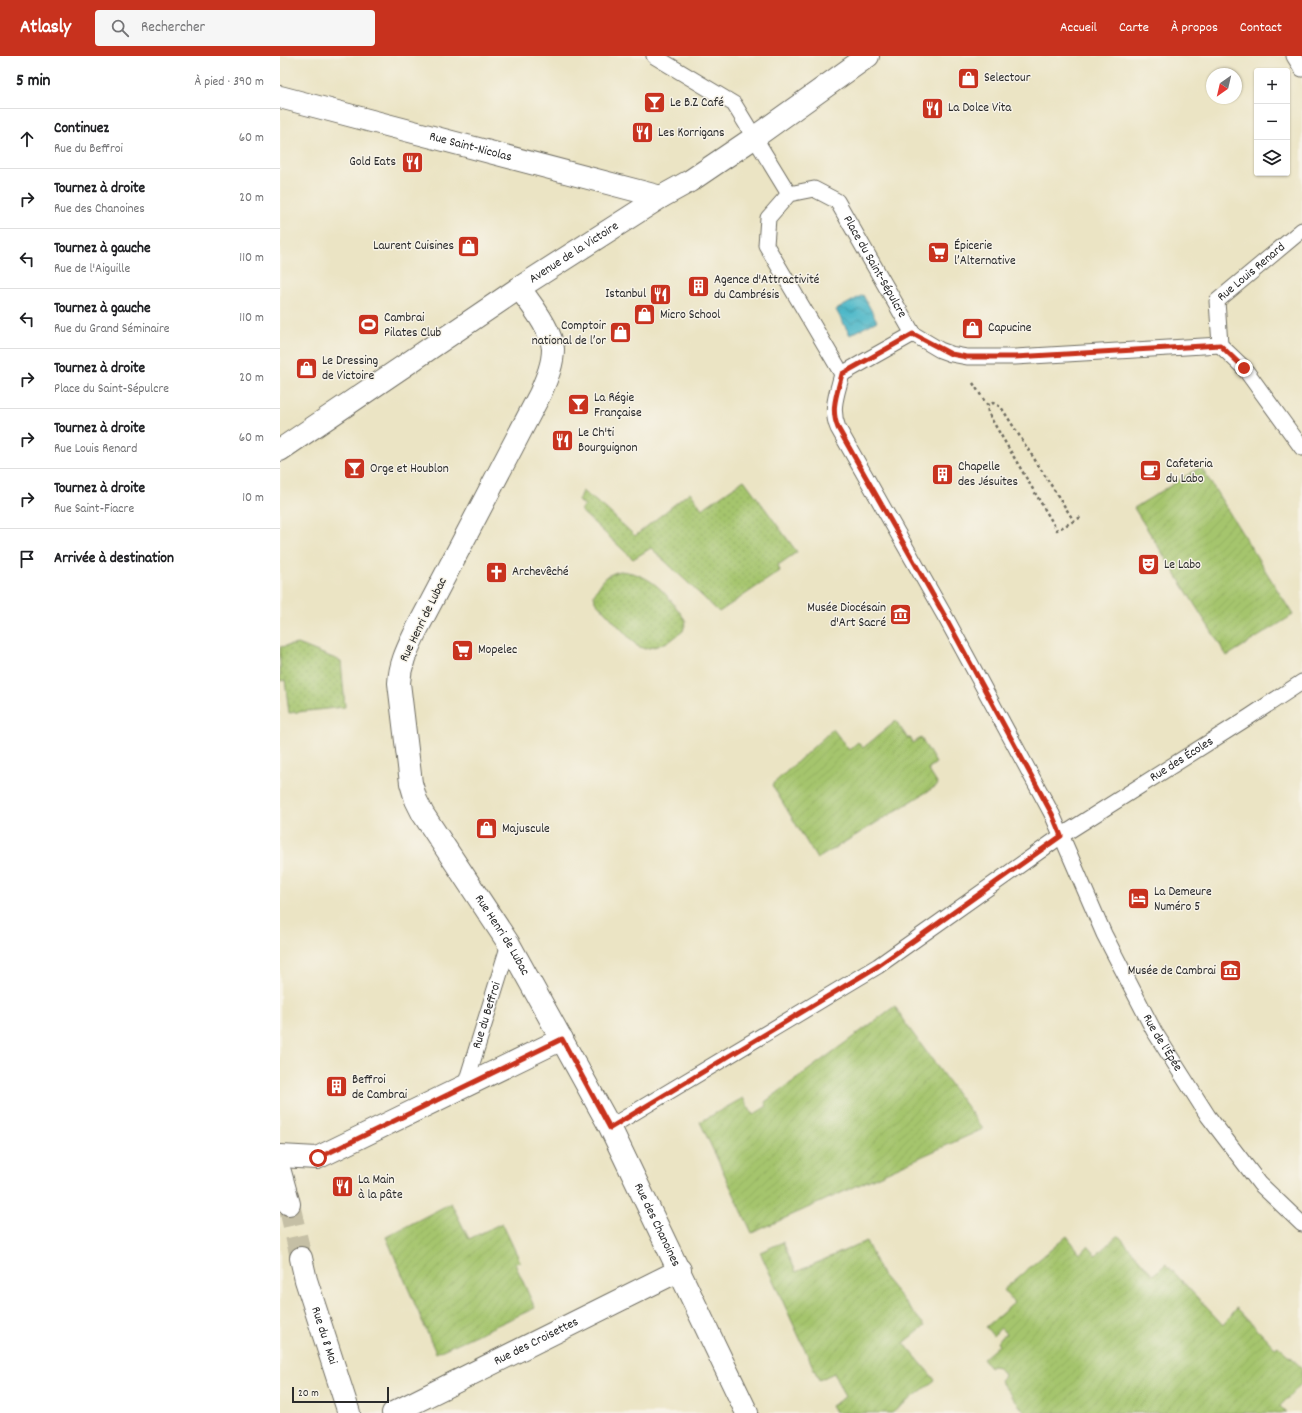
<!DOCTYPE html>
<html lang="fr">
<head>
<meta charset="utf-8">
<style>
  :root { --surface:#fff; --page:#f6f6f6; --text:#202124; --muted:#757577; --line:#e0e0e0; --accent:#c8321e }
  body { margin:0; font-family:Dekko,sans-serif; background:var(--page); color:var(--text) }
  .controls { position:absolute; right:12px; top:12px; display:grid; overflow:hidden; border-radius:4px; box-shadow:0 1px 3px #0004 }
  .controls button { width:36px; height:36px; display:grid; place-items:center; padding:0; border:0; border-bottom:1px solid var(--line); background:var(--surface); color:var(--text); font:20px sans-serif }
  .compass { position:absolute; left:926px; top:12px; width:36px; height:36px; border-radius:50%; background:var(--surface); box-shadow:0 1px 3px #0004; rotate:214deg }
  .scale { position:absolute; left:12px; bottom:10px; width:97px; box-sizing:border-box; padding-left:4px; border:2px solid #2b2b2b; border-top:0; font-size:11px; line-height:14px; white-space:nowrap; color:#2b2b2b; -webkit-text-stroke:3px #f7f3e8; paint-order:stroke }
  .stop { position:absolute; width:12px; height:12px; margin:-9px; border:3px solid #c8321e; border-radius:50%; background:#fff }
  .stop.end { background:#c8321e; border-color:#fff; box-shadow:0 1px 4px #0008 }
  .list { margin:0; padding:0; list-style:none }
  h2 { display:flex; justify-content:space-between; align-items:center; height:52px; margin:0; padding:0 16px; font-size:17px }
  h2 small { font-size:13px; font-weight:400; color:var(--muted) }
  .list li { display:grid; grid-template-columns:26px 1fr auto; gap:12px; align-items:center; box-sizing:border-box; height:60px; padding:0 16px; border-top:1px solid var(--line) }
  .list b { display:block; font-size:15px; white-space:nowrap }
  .list p { margin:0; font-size:13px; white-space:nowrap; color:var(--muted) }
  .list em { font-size:13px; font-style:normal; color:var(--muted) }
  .icon { flex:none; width:22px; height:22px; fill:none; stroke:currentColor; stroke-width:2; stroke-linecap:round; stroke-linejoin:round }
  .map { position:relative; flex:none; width:1022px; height:1357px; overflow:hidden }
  header { display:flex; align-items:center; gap:24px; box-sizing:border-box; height:56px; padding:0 20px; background:var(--accent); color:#fff }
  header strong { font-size:19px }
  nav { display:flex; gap:22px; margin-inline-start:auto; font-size:14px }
  .search { width:280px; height:36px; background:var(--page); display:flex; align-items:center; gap:10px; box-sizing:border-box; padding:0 14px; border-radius:4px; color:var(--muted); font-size:15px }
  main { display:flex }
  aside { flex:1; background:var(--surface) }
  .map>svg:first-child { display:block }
  .grass { fill:url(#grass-dots); stroke:#68784c }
  .garden { fill:url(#garden-furrows); stroke:#68784c }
  .water { fill:url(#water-waves); stroke:#3c717a }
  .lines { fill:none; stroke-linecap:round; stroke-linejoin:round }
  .street-tunnel { stroke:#c5bfa5; stroke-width:22; stroke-dasharray:22 11; stroke-linecap:butt }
  .lane-casing { stroke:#6e6c61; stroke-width:17 }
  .street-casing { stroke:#6e6c61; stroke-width:24 }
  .path { stroke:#6e6c61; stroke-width:2.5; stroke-dasharray:3 3; stroke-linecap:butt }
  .lane { stroke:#fff; stroke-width:15 }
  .street { stroke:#fff; stroke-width:22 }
  .route { stroke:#c8321e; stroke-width:5 }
  .labels { text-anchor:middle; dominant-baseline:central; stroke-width:3; stroke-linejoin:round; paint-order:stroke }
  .poi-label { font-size:13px; fill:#2b2b2b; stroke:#f7f3e8; text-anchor:start }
  .street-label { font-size:13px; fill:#2b2b2b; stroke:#f7f3e8 }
</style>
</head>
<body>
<header>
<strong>Atlasly</strong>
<div class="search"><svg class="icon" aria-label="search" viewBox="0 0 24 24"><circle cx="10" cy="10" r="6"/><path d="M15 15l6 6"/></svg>Rechercher</div>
<nav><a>Accueil</a><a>Carte</a><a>À propos</a><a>Contact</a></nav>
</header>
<main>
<aside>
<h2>5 min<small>À pied · 390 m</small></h2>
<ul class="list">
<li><svg class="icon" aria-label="ahead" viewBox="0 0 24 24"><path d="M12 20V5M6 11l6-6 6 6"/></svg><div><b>Continuez</b><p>Rue du Beffroi</p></div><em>60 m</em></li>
<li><svg class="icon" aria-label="right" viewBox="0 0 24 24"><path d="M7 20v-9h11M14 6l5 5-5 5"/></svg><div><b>Tournez à droite</b><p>Rue des Chanoines</p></div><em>20 m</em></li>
<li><svg class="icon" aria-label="left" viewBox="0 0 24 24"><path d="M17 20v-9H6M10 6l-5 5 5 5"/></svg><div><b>Tournez à gauche</b><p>Rue de l'Aiguille</p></div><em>110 m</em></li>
<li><svg class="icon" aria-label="left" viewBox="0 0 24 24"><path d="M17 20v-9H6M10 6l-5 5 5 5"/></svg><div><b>Tournez à gauche</b><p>Rue du Grand Séminaire</p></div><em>110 m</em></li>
<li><svg class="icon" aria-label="right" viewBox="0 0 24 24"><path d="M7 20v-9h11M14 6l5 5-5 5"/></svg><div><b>Tournez à droite</b><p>Place du Saint-Sépulcre</p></div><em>20 m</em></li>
<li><svg class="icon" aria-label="right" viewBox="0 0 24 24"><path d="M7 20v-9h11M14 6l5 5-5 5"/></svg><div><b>Tournez à droite</b><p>Rue Louis Renard</p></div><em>60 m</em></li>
<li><svg class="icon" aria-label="right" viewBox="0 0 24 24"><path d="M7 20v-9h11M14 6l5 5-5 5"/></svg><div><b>Tournez à droite</b><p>Rue Saint-Fiacre</p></div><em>10 m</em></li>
<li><svg class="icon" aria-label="arrive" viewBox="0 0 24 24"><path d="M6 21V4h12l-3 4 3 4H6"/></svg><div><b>Arrivée à destination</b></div></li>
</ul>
</aside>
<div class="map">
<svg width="1022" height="1357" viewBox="0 0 1022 1357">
  <defs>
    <pattern id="grass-dots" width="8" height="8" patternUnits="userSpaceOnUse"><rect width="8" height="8" fill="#a5c56d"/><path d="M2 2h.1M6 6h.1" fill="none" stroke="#8ea95f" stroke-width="1.8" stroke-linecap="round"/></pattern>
    <pattern id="garden-furrows" width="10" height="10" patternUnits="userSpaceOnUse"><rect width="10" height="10" fill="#a5c56d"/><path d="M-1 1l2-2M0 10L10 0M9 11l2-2" fill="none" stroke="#8ea95f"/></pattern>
    <pattern id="water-waves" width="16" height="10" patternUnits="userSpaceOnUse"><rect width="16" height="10" fill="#4cb7c8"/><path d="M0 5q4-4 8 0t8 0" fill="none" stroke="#3f95a3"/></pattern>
  </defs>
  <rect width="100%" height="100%" fill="#f7f3e8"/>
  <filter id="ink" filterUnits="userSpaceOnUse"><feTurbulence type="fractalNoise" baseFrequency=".025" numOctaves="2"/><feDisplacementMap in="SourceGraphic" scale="8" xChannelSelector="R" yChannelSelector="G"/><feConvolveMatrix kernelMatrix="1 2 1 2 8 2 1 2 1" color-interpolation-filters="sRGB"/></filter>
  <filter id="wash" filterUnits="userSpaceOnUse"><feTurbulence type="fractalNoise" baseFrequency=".012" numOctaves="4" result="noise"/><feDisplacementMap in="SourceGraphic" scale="16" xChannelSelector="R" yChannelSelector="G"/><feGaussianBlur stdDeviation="0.9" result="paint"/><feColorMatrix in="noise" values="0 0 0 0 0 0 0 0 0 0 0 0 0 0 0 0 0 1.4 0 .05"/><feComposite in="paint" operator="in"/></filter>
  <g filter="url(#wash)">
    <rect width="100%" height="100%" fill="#ebe4c4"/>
    <!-- grass -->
    <path class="grass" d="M 464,424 L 517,496 L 498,509 L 500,515 L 439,556 L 371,492 L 353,503 L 300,454 L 305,449 L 298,445 L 302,435 L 324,451 L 355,480 L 410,436 L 422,453 Z
      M 340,515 C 374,518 388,540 406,565 L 403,575 L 390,585 L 377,590 L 365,593 L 357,590 L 315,545 L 314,538 C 323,525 324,519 340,515 Z
      M 18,588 L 61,605 L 65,651 L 9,657 L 5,624 L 0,625 L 0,591 Z"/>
    <!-- garden -->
    <path class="garden" d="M 921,411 L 1013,559 L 947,600 L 854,452 Z
      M 616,665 L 628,683 L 630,681 L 633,687 L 641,682 L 656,707 L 648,713 L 658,729 L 537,803 L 492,729 L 553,673 L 569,694 L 578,686 L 583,692 Z
      M 615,950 L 623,964 L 703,1073 L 472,1177 L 420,1066 L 463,1042 L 473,1059 L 487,1050 L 485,1046 Z
      M 171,1147 L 189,1183 L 222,1167 L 240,1205 L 235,1208 L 255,1252 L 156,1297 L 106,1181 Z
      M 838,1179 L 873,1219 L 886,1208 L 943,1269 L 957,1252 L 995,1292 L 998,1290 L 1022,1312 L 1022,1327 L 1000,1350 L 1007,1357 L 745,1357 L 720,1325 L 723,1322 L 724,1318 L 718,1311 L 713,1310 L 710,1312 L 703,1303 L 719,1289 L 717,1285 L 726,1278 L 721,1272 L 713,1280 L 706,1271 L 734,1247 L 723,1234 L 787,1180 L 800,1197 L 808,1190 L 816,1199 Z
      M 586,1185 L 602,1219 L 645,1270 L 624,1287 L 655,1324 L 612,1357 L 574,1357 L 573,1355 L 569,1357 L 555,1357 L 551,1350 L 565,1341 L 554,1317 L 539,1324 L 480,1196 L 503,1186 L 516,1216 Z"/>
    <!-- water -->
    <path class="water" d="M 583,239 L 597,265 L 570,279 L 556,254 Z"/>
  </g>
  <g filter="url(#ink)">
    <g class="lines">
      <!-- street-tunnel -->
      <path class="street-tunnel" d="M 9,1148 L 21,1202"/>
      <defs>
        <g id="lane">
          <path d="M 374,0 L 454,48 L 509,138"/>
          <path d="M 1014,0 L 1022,13"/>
          <path d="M 633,278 L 660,294 L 671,298 L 687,301 L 735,301 L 940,289"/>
          <path id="s1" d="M 940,289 L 937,245 L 1022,174"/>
          <path d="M 940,289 L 964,312 L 1022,392"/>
          <path id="s2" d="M 562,318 C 557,338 550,353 558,372 L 667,564 L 772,758 L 824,878 L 874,975 L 928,1060 L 980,1128 L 1022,1168"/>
          <path id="s3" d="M 562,318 L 486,189 L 488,162 L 509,138 L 534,133 L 557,145 L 633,278"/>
          <path d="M 562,318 L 633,278"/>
          <path id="s4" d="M 185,1030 L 229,888"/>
          <path id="s5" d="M 330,1071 L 598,910 L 781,780 L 969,661 L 1022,626"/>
        </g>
        <g id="street">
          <path id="s6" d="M 0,41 L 381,141"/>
          <path id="s7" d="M 239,232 C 250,246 272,275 273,293 C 273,309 266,324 260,338 L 136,575 C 128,592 120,607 119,627 L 131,727 L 136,744 L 143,758 L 229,888 L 330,1071 L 467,1357"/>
          <path id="s8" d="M 0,394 L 239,232 L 381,141 L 410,125 L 475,81 L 588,0"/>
          <path d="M 0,1100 L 37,1102 L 282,983"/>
          <path d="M 0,1116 L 9,1148"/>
          <path id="s9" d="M 21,1202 L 26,1224 L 69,1357"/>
          <path id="s10" d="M 113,1357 L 400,1214"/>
        </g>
      </defs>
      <!-- lane casing -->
      <use href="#lane" class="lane-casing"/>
      <!-- street casing -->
      <use href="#street" class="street-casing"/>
      <!-- path -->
      <path class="path" d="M 693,327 L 707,349
        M 794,465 L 777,474 L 712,364 L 708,356 L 707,349 L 713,347 L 721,351 L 794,465 L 801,461"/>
      <!-- lane -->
      <use href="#lane" class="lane"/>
      <!-- street -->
      <use href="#street" class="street"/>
    </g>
  </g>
  <g class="lines" filter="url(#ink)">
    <!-- route -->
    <path class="route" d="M 38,1102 L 282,983 L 330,1072 L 598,910 L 781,780 L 772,758 L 667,564 L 558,372 C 550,353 557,338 562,318 L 633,278 L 671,298 L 687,301 L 735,301 L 940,289 L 964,312"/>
  </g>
  <!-- icons -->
  <defs>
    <symbol id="shop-square" viewBox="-11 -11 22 22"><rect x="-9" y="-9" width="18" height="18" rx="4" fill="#c8321e" stroke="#f7f3e8"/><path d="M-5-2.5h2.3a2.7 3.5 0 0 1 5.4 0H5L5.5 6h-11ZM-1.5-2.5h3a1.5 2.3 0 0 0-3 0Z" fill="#fff"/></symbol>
    <symbol id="bar-square" viewBox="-11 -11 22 22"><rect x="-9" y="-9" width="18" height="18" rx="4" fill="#c8321e" stroke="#f7f3e8"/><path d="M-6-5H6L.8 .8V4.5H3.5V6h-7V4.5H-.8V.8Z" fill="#fff"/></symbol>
    <symbol id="restaurant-square" viewBox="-11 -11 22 22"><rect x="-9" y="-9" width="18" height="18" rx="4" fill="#c8321e" stroke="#f7f3e8"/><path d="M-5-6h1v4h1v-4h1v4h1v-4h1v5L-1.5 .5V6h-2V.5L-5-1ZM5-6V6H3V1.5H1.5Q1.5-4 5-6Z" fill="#fff"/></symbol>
    <symbol id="supermarket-square" viewBox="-11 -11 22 22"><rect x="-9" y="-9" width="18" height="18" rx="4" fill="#c8321e" stroke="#f7f3e8"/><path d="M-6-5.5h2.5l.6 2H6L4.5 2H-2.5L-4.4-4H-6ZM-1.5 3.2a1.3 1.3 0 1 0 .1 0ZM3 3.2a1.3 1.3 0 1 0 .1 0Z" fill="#fff"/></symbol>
    <symbol id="building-square" viewBox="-11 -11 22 22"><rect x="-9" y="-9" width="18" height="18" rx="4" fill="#c8321e" stroke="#f7f3e8"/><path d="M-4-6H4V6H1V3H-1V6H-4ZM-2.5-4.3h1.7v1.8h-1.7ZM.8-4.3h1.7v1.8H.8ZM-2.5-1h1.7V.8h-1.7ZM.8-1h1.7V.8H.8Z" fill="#fff"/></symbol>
    <symbol id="stadium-square" viewBox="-11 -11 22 22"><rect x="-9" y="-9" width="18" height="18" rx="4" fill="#c8321e" stroke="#f7f3e8"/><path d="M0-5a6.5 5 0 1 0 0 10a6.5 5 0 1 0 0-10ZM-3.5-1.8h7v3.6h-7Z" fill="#fff"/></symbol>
    <symbol id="cafe-square" viewBox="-11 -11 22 22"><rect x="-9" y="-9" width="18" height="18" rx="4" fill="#c8321e" stroke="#f7f3e8"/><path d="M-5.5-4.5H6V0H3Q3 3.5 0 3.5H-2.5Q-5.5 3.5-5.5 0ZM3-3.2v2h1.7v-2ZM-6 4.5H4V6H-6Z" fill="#fff"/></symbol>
    <symbol id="theatre-square" viewBox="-11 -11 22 22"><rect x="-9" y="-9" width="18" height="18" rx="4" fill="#c8321e" stroke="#f7f3e8"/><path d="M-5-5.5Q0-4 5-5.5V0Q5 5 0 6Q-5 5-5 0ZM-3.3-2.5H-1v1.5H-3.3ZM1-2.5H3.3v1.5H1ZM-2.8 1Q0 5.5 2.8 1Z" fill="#fff"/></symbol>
    <symbol id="church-square" viewBox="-11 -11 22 22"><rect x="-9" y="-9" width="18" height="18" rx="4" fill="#c8321e" stroke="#f7f3e8"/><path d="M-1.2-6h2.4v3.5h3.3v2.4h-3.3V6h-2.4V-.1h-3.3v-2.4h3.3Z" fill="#fff"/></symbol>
    <symbol id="museum-square" viewBox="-11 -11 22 22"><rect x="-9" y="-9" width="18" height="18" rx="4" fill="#c8321e" stroke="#f7f3e8"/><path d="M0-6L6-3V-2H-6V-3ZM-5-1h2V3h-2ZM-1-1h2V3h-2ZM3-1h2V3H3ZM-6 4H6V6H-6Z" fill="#fff"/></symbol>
    <symbol id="hotel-square" viewBox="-11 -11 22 22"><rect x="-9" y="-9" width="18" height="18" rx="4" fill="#c8321e" stroke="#f7f3e8"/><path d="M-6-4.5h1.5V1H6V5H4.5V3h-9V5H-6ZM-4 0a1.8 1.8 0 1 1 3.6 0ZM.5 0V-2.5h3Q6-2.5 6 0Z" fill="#fff"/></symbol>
  </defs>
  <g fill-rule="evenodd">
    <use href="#shop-square" x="676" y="10" width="25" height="25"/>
    <use href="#bar-square" x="362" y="34" width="25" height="25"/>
    <use href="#restaurant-square" x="640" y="40" width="25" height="25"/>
    <use href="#restaurant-square" x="350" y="64" width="25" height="25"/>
    <use href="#restaurant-square" x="120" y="94" width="25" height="25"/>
    <use href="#shop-square" x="176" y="178" width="25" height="25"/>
    <use href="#supermarket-square" x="646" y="184" width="25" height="25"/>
    <use href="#building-square" x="406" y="218" width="25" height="25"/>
    <use href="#restaurant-square" x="368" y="226" width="25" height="25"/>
    <use href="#shop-square" x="352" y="246" width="25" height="25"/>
    <use href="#stadium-square" x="76" y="256" width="25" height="25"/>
    <use href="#shop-square" x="680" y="260" width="25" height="25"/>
    <use href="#shop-square" x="328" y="264" width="25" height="25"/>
    <use href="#shop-square" x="14" y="300" width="25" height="25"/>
    <use href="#bar-square" x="286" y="336" width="25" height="25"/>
    <use href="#restaurant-square" x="270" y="372" width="25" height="25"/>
    <use href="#bar-square" x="62" y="400" width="25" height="25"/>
    <use href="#cafe-square" x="858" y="402" width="25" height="25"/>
    <use href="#building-square" x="650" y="406" width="25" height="25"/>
    <use href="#theatre-square" x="856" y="496" width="25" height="25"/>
    <use href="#church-square" x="204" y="504" width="25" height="25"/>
    <use href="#museum-square" x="608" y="546" width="25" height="25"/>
    <use href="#supermarket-square" x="170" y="582" width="25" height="25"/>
    <use href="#shop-square" x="194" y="760" width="25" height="25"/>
    <use href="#hotel-square" x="846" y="830" width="25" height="25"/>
    <use href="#museum-square" x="938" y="902" width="25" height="25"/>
    <use href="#building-square" x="44" y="1018" width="25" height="25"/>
    <use href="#restaurant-square" x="50" y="1118" width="25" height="25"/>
  </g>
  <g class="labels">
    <!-- poi labels -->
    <g class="poi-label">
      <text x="704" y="22">Selectour</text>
      <text x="390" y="47">Le B.Z Café</text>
      <text x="668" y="52">La Dolce Vita</text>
      <text x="378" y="77">Les Korrigans</text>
      <text x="116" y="106" text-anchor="end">Gold Eats</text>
      <text x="174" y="190" text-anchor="end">Laurent Cuisines</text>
      <text x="674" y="190">Épicerie<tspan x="674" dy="15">l’Alternative</tspan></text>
      <text x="434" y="224">Agence d'Attractivité<tspan x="434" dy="15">du Cambrésis</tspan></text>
      <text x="366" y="238" text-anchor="end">Istanbul</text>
      <text x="380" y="259">Micro School</text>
      <text x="104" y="262">Cambrai<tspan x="104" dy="15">Pilates Club</tspan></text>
      <text x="326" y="270" text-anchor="end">Comptoir<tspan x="326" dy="15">national de l’or</tspan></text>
      <text x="708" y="272">Capucine</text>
      <text x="42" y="305">Le Dressing<tspan x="42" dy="15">de Victoire</tspan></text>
      <text x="314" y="342">La Régie<tspan x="314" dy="15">Française</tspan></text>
      <text x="298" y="377">Le Ch'ti<tspan x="298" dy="15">Bourguignon</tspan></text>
      <text x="886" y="408">Cafeteria<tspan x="886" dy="15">du Labo</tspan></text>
      <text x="678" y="411">Chapelle<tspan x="678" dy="15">des Jésuites</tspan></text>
      <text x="90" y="413">Orge et Houblon</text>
      <text x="884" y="509">Le Labo</text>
      <text x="232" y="516">Archevêché</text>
      <text x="606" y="552" text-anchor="end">Musée Diocésain<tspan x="606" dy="15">d'Art Sacré</tspan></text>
      <text x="198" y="594">Mopelec</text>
      <text x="222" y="773">Majuscule</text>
      <text x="874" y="836">La Demeure<tspan x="874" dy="15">Numéro 5</tspan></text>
      <text x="936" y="915" text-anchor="end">Musée de Cambrai</text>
      <text x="72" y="1024">Beffroi<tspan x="72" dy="15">de Cambrai</tspan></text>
      <text x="78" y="1124">La Main<tspan x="78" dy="15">à la pâte</tspan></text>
    </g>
    <!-- street labels -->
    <g class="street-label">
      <text stroke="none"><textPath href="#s6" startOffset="197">Rue Saint-Nicolas</textPath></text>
      <text stroke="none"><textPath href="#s8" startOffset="354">Avenue de la Victoire</textPath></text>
      <text stroke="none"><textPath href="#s3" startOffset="336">Place du Saint-Sépulcre</textPath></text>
      <text stroke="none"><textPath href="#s1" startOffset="89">Rue Louis Renard</textPath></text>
      <text transform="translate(144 564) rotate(-64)">Rue Henri de Lubac</text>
      <text stroke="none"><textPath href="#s5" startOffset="680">Rue des Écoles</textPath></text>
      <text stroke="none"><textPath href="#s7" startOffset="719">Rue Henri de Lubac</textPath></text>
      <text stroke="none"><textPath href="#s4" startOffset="74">Rue du Beffroi</textPath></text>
      <text stroke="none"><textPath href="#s2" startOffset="751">Rue de l'Épée</textPath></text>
      <text stroke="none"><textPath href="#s7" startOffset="1048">Rue des Chanoines</textPath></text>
      <text stroke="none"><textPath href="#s9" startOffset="81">Rue du 8 Mai</textPath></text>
      <text stroke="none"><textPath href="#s10" startOffset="160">Rue des Croisettes</textPath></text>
    </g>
  </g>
</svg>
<div class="controls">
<button>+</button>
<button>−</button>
<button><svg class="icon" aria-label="layers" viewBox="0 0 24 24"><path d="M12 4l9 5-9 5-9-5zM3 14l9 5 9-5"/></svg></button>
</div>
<svg class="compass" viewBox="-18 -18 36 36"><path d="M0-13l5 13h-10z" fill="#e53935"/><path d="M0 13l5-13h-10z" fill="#757577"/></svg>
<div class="scale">20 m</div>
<div class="stop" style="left:38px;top:1102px"></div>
<div class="stop end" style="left:964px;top:312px"></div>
</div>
</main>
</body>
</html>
